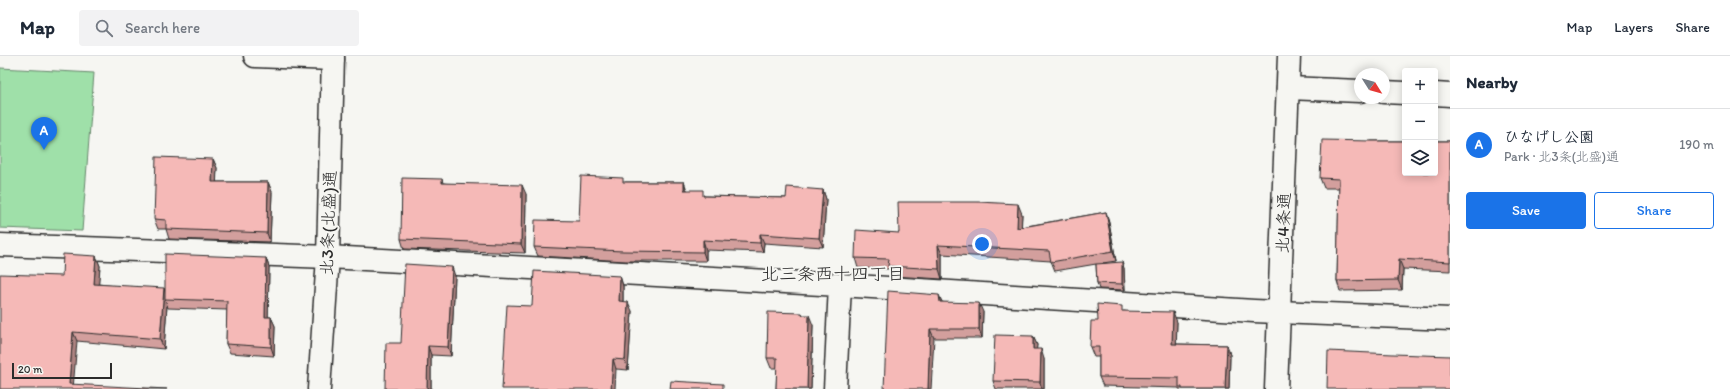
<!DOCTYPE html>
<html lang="en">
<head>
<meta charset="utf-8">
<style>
  :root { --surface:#fff; --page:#f2f2f3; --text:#1f2937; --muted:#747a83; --line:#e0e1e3; --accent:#1a73e8 }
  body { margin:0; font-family:Itim,"Klee One",sans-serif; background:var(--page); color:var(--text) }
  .controls { position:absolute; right:12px; top:12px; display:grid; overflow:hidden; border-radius:4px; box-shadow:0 2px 10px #0003 }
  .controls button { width:36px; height:36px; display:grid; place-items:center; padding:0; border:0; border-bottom:1px solid var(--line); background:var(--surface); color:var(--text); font:20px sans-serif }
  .compass { position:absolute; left:1354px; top:12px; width:36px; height:36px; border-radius:50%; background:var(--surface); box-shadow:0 2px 10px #0003; rotate:127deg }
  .scale { position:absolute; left:12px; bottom:10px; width:100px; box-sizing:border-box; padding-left:4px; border:2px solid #2b2b2b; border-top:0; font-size:11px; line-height:14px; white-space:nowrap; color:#2b2b2b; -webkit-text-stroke:3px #f6f6f2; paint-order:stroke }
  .you { position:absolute; left:982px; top:188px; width:14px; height:14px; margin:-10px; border:3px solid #fff; border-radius:50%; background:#1a73e8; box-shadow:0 0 0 6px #1a73e833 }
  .badge { display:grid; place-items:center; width:26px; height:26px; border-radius:50%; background:var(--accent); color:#fff; font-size:13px; font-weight:700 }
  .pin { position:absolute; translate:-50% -33px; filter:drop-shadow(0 1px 2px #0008) }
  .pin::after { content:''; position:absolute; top:21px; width:14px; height:12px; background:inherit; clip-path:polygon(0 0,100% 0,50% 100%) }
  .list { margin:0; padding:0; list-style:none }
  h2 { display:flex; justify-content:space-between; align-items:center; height:52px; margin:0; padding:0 16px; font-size:17px }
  h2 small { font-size:13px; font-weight:400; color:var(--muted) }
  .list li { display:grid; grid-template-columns:26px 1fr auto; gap:12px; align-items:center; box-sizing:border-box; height:72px; padding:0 16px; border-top:1px solid var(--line) }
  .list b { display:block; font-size:15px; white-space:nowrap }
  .list p { margin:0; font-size:13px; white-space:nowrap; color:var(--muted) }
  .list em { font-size:13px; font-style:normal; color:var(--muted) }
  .actions { display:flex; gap:8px; padding:12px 16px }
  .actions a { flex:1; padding:9px 0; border:1px solid var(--accent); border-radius:4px; text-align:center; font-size:14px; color:var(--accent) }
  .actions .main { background:var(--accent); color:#fff }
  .icon { flex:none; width:22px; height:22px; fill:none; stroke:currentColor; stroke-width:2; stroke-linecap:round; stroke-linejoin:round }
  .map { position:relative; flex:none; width:1450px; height:333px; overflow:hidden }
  header { display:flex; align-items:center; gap:24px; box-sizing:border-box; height:56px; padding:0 20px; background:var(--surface); border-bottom:1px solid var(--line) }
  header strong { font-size:19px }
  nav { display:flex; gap:22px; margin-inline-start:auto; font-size:14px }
  .search { width:280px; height:36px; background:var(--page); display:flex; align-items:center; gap:10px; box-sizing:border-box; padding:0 14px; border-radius:4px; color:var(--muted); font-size:15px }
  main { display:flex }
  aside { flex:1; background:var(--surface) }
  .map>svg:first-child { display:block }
  .green { fill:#9fe0a9; stroke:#65866a }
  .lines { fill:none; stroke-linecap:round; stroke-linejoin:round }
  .minor-casing { stroke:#2b2b2b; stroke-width:25 }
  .tertiary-casing { stroke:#2b2b2b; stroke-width:25 }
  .minor { stroke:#f6f6f2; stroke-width:22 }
  .tertiary { stroke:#f6f6f2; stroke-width:22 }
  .wall { fill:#d39f9d; stroke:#2b2b2b }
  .shaded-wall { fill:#ac8280; stroke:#2b2b2b }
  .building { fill:#f5b9b7; stroke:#2b2b2b }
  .labels { text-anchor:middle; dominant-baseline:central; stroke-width:4; stroke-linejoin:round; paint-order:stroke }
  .street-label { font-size:17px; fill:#2b2b2b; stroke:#f6f6f2 }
  .neighbourhood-label { font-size:18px; fill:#2b2b2b; stroke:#f6f6f2 }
</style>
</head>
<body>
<header>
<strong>Map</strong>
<div class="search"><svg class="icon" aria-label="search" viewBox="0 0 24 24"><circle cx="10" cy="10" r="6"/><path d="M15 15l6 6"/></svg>Search here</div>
<nav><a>Map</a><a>Layers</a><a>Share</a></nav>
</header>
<main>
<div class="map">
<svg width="1450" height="333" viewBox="0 0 1450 333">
  <rect width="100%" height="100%" fill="#f6f6f2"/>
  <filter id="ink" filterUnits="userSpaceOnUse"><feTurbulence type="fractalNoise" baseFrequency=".025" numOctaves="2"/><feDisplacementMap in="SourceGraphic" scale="8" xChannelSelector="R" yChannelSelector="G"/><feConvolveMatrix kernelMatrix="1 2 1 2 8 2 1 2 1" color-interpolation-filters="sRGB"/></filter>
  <g filter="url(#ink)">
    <!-- green -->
    <path class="green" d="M 0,12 L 94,17 L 82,175 L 0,172 Z"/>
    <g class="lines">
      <defs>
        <path id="minor" d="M 255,0 L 333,3
          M 1288,32 L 1360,35
          M 1384,36 L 1405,37
          M 1435,38 L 1450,39
          M 0,189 L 328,201 L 840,229 L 1254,255 L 1450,263
          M 835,333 L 840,229"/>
        <path id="tertiary" d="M 319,333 L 328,201 L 333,0
          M 1276,333 L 1289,0"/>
      </defs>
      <!-- minor casing -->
      <use href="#minor" class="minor-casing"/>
      <!-- tertiary casing -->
      <use href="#tertiary" class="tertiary-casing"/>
      <!-- minor -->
      <use href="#minor" class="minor"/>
      <!-- tertiary -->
      <use href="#tertiary" class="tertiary"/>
    </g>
    <!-- wall -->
    <path class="wall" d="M 1371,85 L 1450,85 L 1450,215 L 1403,213 L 1402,234 L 1340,235 L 1337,225 L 1339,132 L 1324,132 L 1320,122 Z
      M 213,103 L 217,112 L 216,126 L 268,126 L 272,136 L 270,186 L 169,183 L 166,173 L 158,173 L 154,163 Z
      M 442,123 L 443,127 L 526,138 L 525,197 L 404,193 L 401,183 Z
      M 625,126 L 684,126 L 687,134 L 705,140 L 786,142 L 823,134 L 826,143 L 823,191 L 764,187 L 763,196 L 706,194 L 706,205 L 626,205 L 538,200 L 534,191 L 579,165 Z
      M 1106,156 L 1109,166 L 1116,205 L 1103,207 L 1124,212 L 1125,234 L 1099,233 L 1097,227 L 1096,208 L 1055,215 L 1051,205 L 942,198 L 942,223 L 892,220 L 890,213 L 858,212 L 855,202 L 899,177 L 1022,158 L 1021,171 Z
      M 96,200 L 100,210 L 98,228 L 165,235 L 266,202 L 269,211 L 268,261 L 271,261 L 275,270 L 274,300 L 230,297 L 226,288 L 227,254 L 168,252 L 167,249 L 164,293 L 77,285 L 0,333 Z
      M 455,220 L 451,300 L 431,299 L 431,333 L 385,333 L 401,287 Z
      M 620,220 L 623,230 L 623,246 L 632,255 L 628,314 L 616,313 L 532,250 Z
      M 942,246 L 983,256 L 982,282 L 934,282 L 884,333 Z
      M 1124,255 L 1177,266 L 1176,288 L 1227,289 L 1230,299 L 1229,333 L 1179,333 L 1179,332 L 1103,330 L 1099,321 L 1099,301 L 1094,301 L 1090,291 L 1098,265 Z
      M 802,257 L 803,259 L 813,269 L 811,333 L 776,333 L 777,312 L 771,312 L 767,302 Z
      M 1033,280 L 1037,289 L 1036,293 L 1044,303 L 1044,333 L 996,333 L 993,325 Z"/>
    <!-- shaded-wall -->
    <path class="shaded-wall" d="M 213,103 L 217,112 L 216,135 L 212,126 Z
      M 268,126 L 272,136 L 270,186 L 267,177 Z
      M 684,126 L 687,136 L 684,134 Z
      M 522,129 L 526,138 L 525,197 L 521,188 Z
      M 823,134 L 826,143 L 823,191 L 819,182 Z
      M 1018,148 L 1022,158 L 1021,182 L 1017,172 Z
      M 1106,156 L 1109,166 L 1116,205 L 1113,195 Z
      M 760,178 L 764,187 L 763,196 L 760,187 Z
      M 703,184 L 706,194 L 706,205 L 703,196 Z
      M 938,189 L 942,198 L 942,223 L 939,213 Z
      M 96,200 L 100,210 L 98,238 L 94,228 Z
      M 266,202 L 269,211 L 268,270 L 265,261 Z
      M 1399,203 L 1403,213 L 1402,234 L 1398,224 Z
      M 1122,206 L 1124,212 L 1125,234 L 1122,228 Z
      M 452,211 L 455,220 L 451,300 L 448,291 Z
      M 620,220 L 623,230 L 623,255 L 619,245 Z
      M 164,232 L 167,242 L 165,243 L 167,249 L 164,293 L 160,283 Z
      M 939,239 L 943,248 L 940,246 Z
      M 628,246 L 632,255 L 628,314 L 625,304 Z
      M 979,247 L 983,256 L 982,282 L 979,273 Z
      M 1173,256 L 1177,266 L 1176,298 L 1172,288 Z
      M 809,259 L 813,269 L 811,333 L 807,333 Z
      M 271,261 L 275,270 L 274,300 L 271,291 Z
      M 930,273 L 934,282 L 931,333 L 928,333 Z
      M 73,276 L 77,285 L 73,333 L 69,328 Z
      M 1033,280 L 1037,289 L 1036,303 L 1033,293 Z
      M 1227,289 L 1230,299 L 1229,333 L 1225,333 Z
      M 428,290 L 431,299 L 431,333 L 427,333 Z
      M 1041,293 L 1044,303 L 1044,333 L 1042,333 L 1040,326 Z
      M 613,303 L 616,313 L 615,333 L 611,333 Z"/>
    <!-- building -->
    <path class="building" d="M 1322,84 L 1371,85 L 1405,85 L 1405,117 L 1435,117 L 1435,85 L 1450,85 L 1450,206 L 1399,203 L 1398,224 L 1337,225 L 1339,123 L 1320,122 Z
      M 156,101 L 213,103 L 212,126 L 268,126 L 267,177 L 166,173 L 166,164 L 154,163 Z
      M 581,120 L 623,122 L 623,126 L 684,126 L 684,134 L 703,134 L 703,140 L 786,142 L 787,131 L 823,134 L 819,182 L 760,178 L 760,187 L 703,184 L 703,196 L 623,195 L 534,191 L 535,164 L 579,165 Z
      M 402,122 L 442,123 L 442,127 L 522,129 L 521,188 L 401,183 Z
      M 898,146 L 978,146 L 1018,148 L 1017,172 L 1106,156 L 1113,195 L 1051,206 L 1049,195 L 938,189 L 939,213 L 888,210 L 889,203 L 855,202 L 856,174 L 899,177 Z
      M 63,198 L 96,200 L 94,228 L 164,232 L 160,283 L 73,276 L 69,328 L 167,333 L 0,333 L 0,218 L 62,220 Z
      M 165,198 L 266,202 L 265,261 L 271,261 L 271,291 L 226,288 L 227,245 L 165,243 Z
      M 1122,206 L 1122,228 L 1097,227 L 1096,208 Z
      M 405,208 L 452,211 L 448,291 L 428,290 L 427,333 L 385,333 L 386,287 L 401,287 Z
      M 534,215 L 620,220 L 619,245 L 628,246 L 625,304 L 613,303 L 611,333 L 502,333 L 507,249 L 532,250 Z
      M 888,235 L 939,239 L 940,246 L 979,247 L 979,273 L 930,273 L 928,333 L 884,333 Z
      M 1097,248 L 1122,250 L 1122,255 L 1173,256 L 1172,288 L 1227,289 L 1225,333 L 1182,333 L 1182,331 L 1179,331 L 1179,322 L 1099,321 L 1099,291 L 1090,291 L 1091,265 L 1098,265 Z
      M 768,256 L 802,257 L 802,259 L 809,259 L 807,333 L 776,333 L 777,302 L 767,302 Z
      M 995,279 L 1033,280 L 1033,293 L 1041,293 L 1040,326 L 993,325 Z
      M 1328,295 L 1393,298 L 1450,300 L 1450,333 L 1327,333 Z
      M 671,325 L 723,328 L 723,333 L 670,333 Z"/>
  </g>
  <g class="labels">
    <!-- street labels -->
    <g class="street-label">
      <text transform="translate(328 167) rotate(-88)">北3条(北盛)通</text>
      <text transform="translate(1283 167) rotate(-88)">北4条通</text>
    </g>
    <!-- neighbourhood labels -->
    <g class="neighbourhood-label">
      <text x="833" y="218">北三条西十四丁目</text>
    </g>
  </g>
</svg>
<div class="controls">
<button>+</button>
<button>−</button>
<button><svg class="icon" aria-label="layers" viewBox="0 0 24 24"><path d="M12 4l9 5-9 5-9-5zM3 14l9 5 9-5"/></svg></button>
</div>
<svg class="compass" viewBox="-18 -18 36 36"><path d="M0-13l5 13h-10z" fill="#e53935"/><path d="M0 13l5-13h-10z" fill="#747a83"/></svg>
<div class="scale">20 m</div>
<div class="you"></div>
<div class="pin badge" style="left:44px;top:94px">A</div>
</div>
<aside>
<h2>Nearby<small></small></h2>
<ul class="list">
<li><span class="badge">A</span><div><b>ひなげし公園</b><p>Park · 北3条(北盛)通</p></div><em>190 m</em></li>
</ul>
<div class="actions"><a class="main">Save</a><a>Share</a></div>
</aside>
</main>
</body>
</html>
